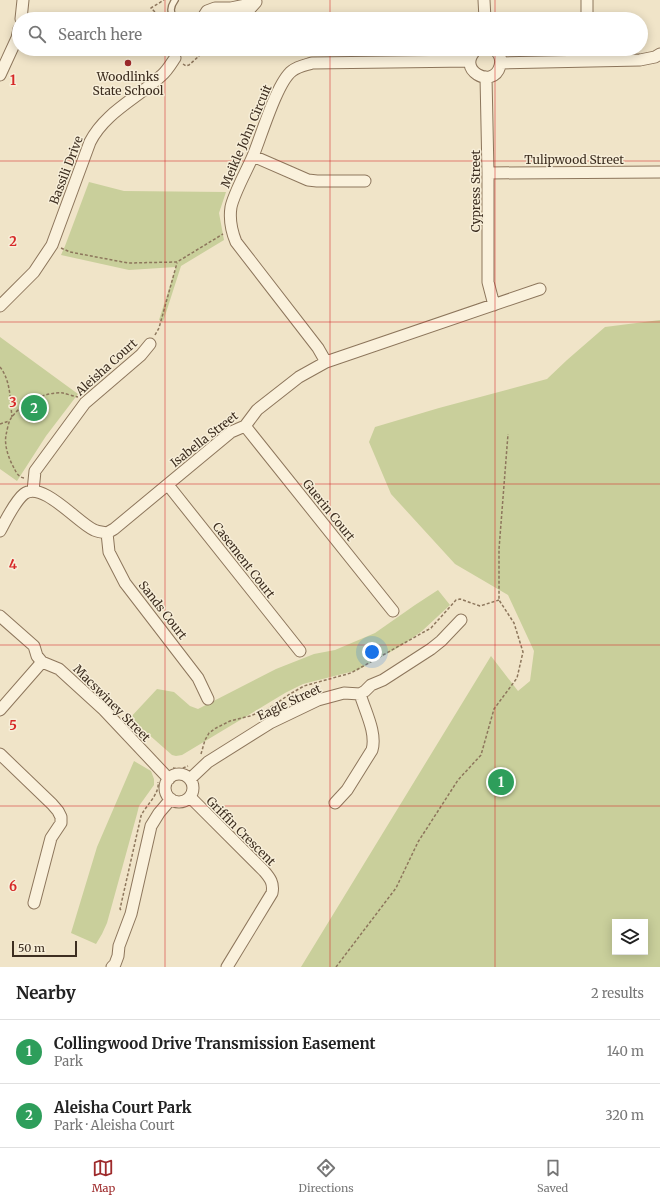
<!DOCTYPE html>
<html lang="en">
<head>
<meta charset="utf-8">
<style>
  :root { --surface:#fff; --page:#f6f6f6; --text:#222; --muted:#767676; --line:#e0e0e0; --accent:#9e2a2b }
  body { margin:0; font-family:Merriweather,serif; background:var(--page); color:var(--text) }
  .controls { position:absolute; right:12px; bottom:12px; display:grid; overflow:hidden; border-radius:0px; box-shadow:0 2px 10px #0003 }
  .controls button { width:36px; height:36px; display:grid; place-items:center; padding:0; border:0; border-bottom:1px solid var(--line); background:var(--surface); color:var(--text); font:20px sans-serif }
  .scale { position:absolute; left:12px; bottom:10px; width:65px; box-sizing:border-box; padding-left:4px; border:2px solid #3d2e20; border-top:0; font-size:11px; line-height:14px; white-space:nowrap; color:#3d2e20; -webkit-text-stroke:3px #f7eed8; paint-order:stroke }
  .you { position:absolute; left:372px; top:652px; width:14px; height:14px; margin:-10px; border:3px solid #fff; border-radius:50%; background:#1a73e8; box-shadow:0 0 0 6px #1a73e833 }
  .badge { display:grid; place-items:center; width:26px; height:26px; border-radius:50%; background:var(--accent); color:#fff; font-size:13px; font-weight:700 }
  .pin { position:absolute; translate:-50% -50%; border:2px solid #fff; box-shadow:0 1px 4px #0006 }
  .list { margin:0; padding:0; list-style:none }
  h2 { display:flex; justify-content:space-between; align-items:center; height:52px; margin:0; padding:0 16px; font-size:17px }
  h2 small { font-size:13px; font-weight:400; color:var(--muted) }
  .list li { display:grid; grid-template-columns:26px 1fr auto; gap:12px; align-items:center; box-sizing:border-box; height:64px; padding:0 16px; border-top:1px solid var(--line) }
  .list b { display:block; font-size:15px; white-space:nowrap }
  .list p { margin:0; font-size:13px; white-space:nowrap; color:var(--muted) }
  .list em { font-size:13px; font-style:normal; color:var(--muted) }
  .icon { flex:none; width:22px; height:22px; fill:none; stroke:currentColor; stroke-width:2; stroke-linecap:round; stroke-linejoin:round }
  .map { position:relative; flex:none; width:660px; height:967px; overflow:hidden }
  .search { position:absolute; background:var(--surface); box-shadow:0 2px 10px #0003; left:12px; right:12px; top:12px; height:44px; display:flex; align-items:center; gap:10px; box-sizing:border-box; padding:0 14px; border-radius:22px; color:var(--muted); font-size:15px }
  .sheet { height:180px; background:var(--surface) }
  nav { display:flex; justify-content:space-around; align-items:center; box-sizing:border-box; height:56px; border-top:1px solid var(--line); background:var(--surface); font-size:11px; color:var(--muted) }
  nav a { display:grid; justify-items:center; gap:2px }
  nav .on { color:var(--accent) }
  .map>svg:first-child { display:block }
  .green { fill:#c9cf9b; fill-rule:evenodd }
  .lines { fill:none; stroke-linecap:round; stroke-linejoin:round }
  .lane-casing { stroke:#8d765c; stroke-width:8 }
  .street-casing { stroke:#8d765c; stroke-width:13 }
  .path { stroke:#8d765c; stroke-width:1.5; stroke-dasharray:3 2; stroke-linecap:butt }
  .lane { stroke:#faf1dc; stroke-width:5.5 }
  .street { stroke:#faf1dc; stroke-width:11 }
  .grid { fill:none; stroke:#d62828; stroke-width:1; stroke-opacity:0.55 }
  .poi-dot { fill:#9e2a2b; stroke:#f7eed8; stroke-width:1.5 }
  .labels { text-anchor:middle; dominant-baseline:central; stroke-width:3; stroke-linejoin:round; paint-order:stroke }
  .poi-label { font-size:12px; fill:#3d2e20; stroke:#f7eed8 }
  .street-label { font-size:12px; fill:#3d2e20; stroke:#f7eed8 }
  .grid-label { font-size:13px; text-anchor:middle; font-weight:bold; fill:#d62828; stroke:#f7eed8; stroke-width:3; stroke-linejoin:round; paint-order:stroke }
</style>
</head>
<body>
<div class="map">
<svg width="660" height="967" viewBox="0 0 660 967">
  <rect width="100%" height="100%" fill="#f0e4c8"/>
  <!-- green -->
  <path class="green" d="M 89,182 L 124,191 L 226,192 L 219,213 L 224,240 L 181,266 L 163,322 L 159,320 L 176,267 L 129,270 L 61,255 L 65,246 Z
    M 660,320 L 660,967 L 301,967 L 491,656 L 518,691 L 530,681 L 534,651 L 508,595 L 455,564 L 391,494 L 369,442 L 375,427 L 439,408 L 547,379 L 567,360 L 605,327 ZM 615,922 L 645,922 L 645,952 L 615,952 Z
    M 0,337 L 78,394 L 46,436 L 17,481 L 0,469 Z
    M 438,590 L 450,605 L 422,631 L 401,646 L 367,665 L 358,670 L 303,684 L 285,693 L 182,755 L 176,756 L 172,755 L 130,718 L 157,689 L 174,692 L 190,706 L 198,709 L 276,669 L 314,654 L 335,650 L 375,633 L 415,605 Z
    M 134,761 L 151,771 L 154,779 L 154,785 L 139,806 L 137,814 L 107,923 L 102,934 L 96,944 L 71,933 L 97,847 Z"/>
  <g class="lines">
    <defs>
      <path id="lane" d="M 174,19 C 170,12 170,7 175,0"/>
      <path id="street" d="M 484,0 L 485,19
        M 587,0 L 587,19
        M 21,19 L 23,0
        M 202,19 L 207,11 L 215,8 L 231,8 L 255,3
        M 241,19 L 256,2
        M 477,49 C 454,69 493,91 500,66 C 502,59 499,53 494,49
        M 587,49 L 588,60
        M 501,63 L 640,60 L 655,57 L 660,54
        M 0,75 L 17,38 L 19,29
        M 486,77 L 488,173 L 488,282 L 494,305
        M 253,156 L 308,180 L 317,181 L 365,181
        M 488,173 L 660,172
        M 0,306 L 34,272 L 52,245 L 90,142 C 105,112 138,98 162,75 C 167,71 171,64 175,58
        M 326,362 L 318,348 L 236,242 C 231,230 229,220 231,207 C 234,193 247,170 253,156 C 261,137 277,82 292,71 C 298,66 306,65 312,63 L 470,61
        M 245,426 L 393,611
        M 168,485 L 300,651
        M 33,491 L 35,471 L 85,403 L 141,355 L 150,344
        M 0,531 C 6,520 15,501 24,494 C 42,480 78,523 94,530 C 98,532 103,532 107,533 L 114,529 L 231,432 L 245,426 L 257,410 L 299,377 L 326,362 L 540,289
        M 107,533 L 109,552 L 125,583 L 198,678 L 208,699
        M 0,616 L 34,646 L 37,656 L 42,662 L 59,669 L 104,710 L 169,779
        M 0,710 L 42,662
        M 0,754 L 52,804 L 58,811 L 61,817 L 61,823 L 51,838 L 34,903
        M165 788a14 14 0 1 1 28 0a14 14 0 1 1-28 0Z
        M 190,779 L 208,762 L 270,723 L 318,700 L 344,693 L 360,694 L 365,691 L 371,685 L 383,680 L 431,649 L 441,641 L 461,620
        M 190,797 L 264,871 C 270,878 274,883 272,893 L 227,967
        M 335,803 L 347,790 L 372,750 C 377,733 365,711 360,694
        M 112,967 L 115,964 L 118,956 L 119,946 L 131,914 L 151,826 L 159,813 L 171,799"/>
    </defs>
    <!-- lane casing -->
    <use href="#lane" class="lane-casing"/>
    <!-- street casing -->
    <use href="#street" class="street-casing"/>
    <!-- path -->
    <path class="path" d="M 162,19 L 151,8 L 164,0
      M 183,64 L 186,66 L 189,65 L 199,56 L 192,49
      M 61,248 L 70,252 L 128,263 L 177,262 L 223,234
      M 155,335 L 159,328 L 177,263
      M 0,367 C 11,381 10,400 12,417
      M 0,424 L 9,421
      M 24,478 C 18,477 16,472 14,468 C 9,459 4,446 6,435 C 7,431 8,424 10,420 C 18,405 45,391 63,393 C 67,394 73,396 78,397
      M 201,754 L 205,740 L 209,733 L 216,728 L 230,721 L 250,716 L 268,709 L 290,694 L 304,686 L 351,673 L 431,628 L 456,600 L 460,599 L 480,606 L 499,600
      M 173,768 L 181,769 L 188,766
      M 121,910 L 120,909 L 141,816 C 146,805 160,794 158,782
      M 336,967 L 396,888 L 418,842 L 458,780 L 481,755 L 494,709 L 517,678 L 523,652 L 514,623 L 499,600 L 499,549 L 508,434"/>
    <!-- lane -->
    <use href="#lane" class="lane"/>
    <!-- street -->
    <use href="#street" class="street"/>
  </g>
  <!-- grid -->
  <path class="grid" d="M 165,0 L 165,19M 330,0 L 330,19M 495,0 L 495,19M 165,49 L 165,967M 330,49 L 330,967M 495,49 L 495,967M 0,161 L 660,161M 0,322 L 660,322M 0,484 L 660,484M 0,645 L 660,645M 0,806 L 660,806"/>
  <!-- markers -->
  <circle class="poi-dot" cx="128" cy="63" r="4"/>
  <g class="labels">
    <!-- poi labels -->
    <g class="poi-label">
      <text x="128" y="76">Woodlinks<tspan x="128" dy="14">State School</tspan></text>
    </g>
    <!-- street labels -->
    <g class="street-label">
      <text transform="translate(246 136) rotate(-67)">Meikle John Circuit</text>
      <text x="574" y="159">Tulipwood Street</text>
      <text transform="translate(66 170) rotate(-69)">Bassili Drive</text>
      <text transform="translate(475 191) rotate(-90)">Cypress Street</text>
      <text transform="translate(106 367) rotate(-42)">Aleisha Court</text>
      <text transform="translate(204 439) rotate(-38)">Isabella Street</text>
      <text transform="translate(329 510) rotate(51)">Guerin Court</text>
      <text transform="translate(244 560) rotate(52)">Casement Court</text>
      <text transform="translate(163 610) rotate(52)">Sands Court</text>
      <text transform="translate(289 702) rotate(-25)">Eagle Street</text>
      <text transform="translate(112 703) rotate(45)">Macswiney Street</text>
      <text transform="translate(241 831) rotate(45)">Griffin Crescent</text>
    </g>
  </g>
  <g class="grid-label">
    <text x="13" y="85">1</text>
    <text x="13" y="246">2</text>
    <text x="13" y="407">3</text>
    <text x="13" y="569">4</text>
    <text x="13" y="730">5</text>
    <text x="13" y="891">6</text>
  </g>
</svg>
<div class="controls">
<button><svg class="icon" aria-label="layers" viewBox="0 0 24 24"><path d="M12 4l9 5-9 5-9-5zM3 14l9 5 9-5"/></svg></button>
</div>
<div class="scale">50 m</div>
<div class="you"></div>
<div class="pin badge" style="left:501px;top:782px;background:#2e9e5b">1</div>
<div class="pin badge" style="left:34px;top:408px;background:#2e9e5b">2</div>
<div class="search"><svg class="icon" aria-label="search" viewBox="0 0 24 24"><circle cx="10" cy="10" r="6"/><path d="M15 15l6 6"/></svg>Search here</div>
</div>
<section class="sheet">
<h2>Nearby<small>2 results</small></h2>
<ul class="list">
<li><span class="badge" style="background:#2e9e5b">1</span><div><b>Collingwood Drive Transmission Easement</b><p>Park</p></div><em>140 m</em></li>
<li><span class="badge" style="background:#2e9e5b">2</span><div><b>Aleisha Court Park</b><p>Park · Aleisha Court</p></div><em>320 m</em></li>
</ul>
</section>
<nav>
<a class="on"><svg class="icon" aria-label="map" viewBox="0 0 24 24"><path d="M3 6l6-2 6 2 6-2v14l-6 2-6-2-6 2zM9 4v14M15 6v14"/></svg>Map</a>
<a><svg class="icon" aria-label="directions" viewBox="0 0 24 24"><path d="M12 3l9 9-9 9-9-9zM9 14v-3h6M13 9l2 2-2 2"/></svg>Directions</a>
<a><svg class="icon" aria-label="saved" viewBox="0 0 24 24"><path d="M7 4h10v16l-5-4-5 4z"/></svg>Saved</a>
</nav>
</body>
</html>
